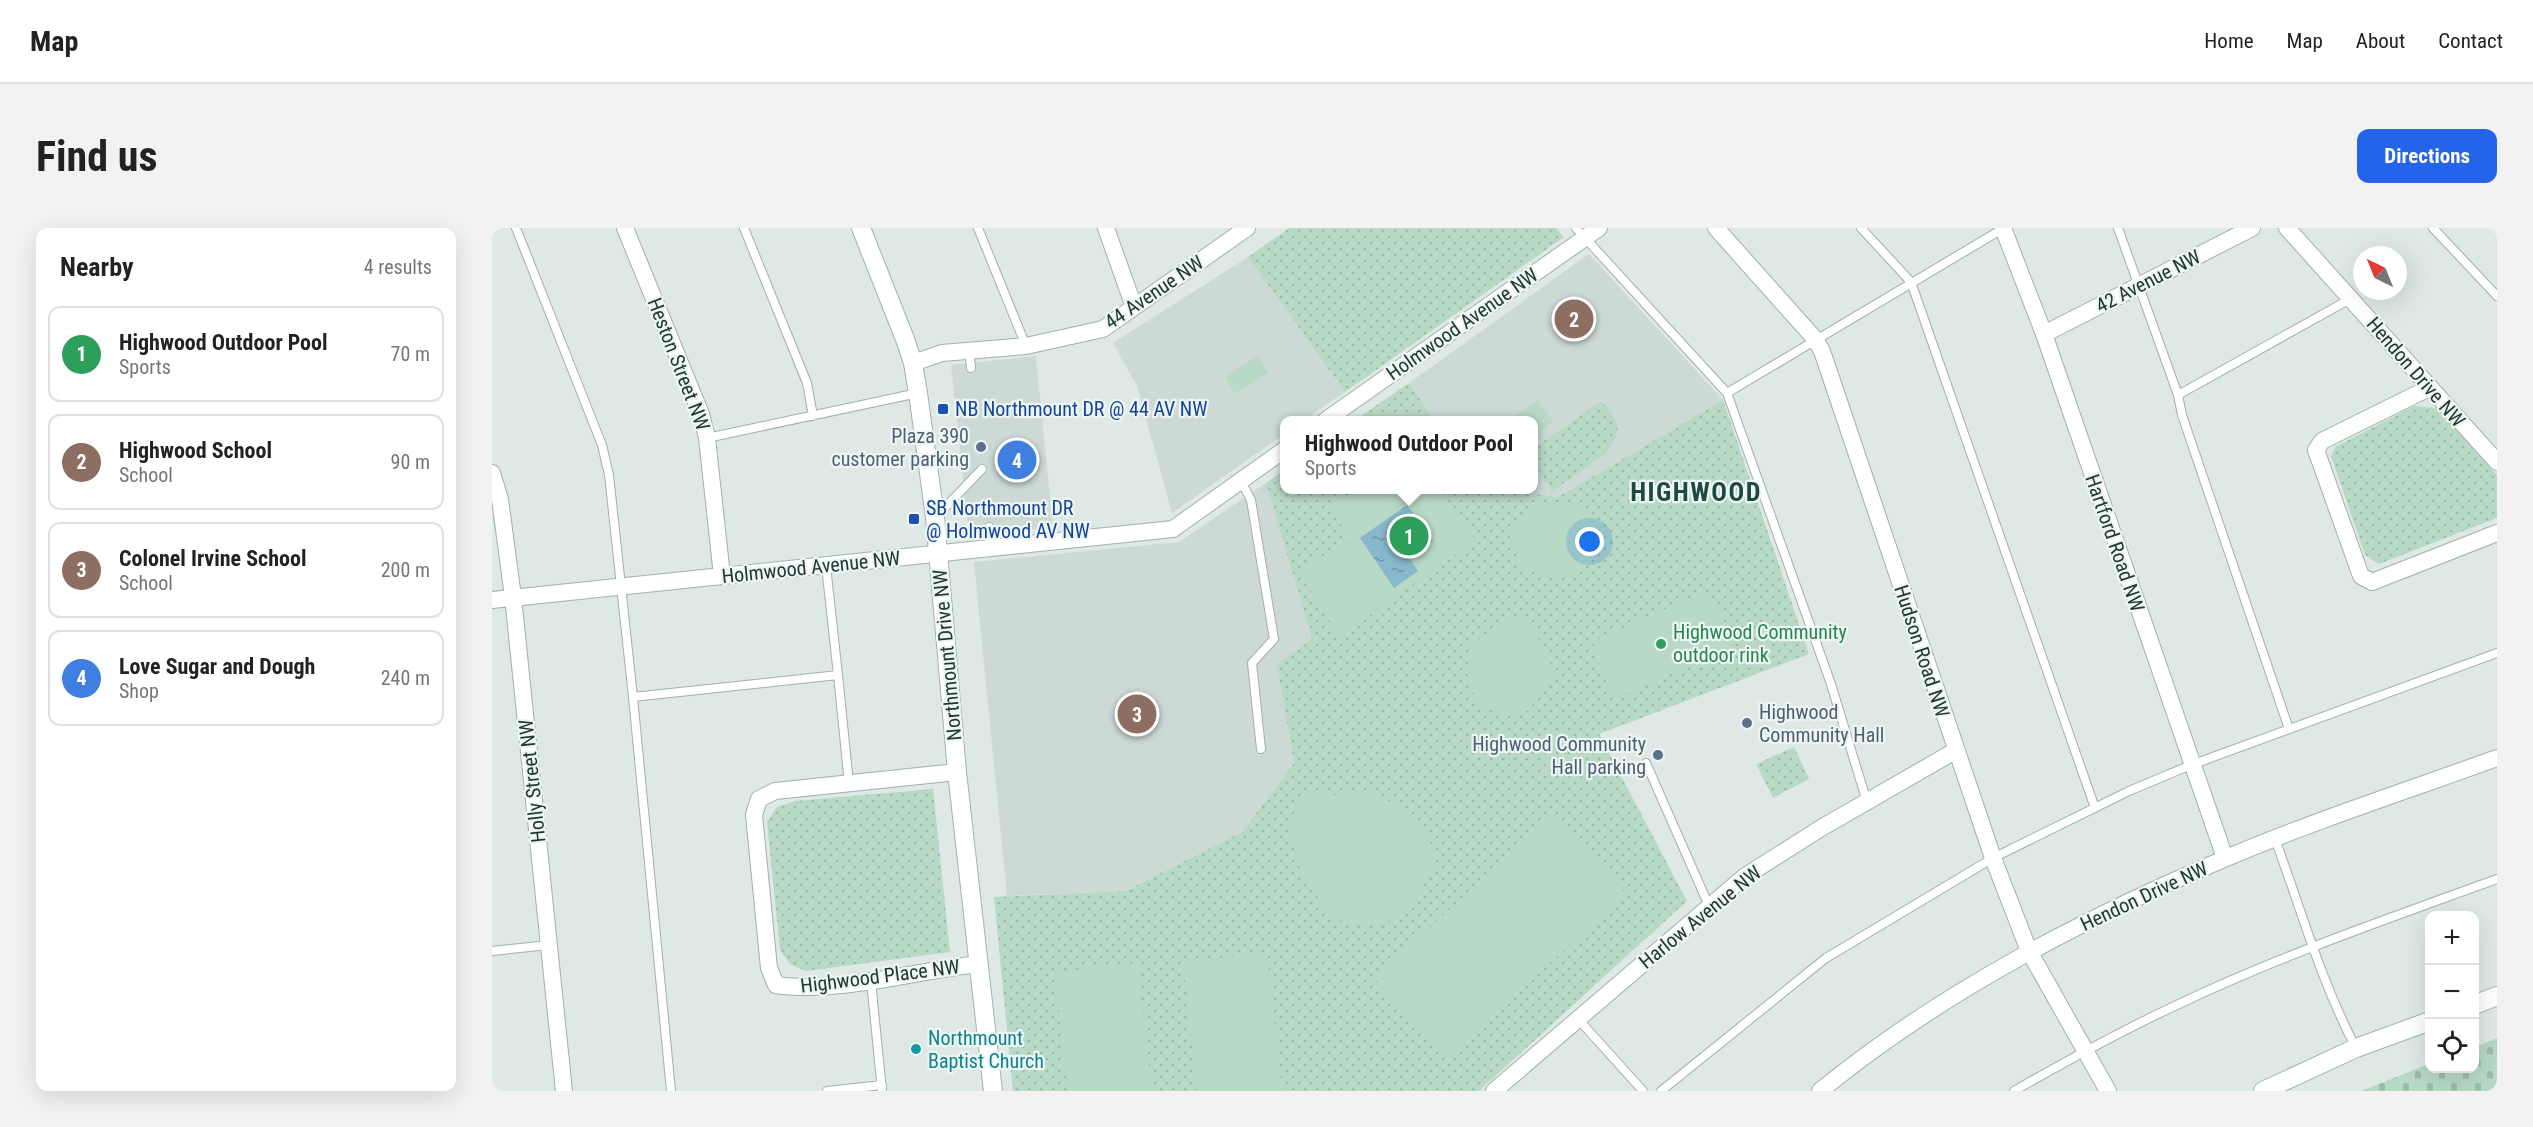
<!DOCTYPE html>
<html lang="en">
<head>
<meta charset="utf-8">
<style>
  :root { --surface:#fff; --page:#f2f2f2; --text:#222; --muted:#767676; --line:#e0e0e0; --accent:#2563eb }
  body { margin:0; font-family:"Roboto Condensed",sans-serif; background:var(--page); color:var(--text) }
  .controls { position:absolute; right:18px; bottom:18px; display:grid; overflow:hidden; border-radius:12px; box-shadow:0 6px 24px #0002 }
  .controls button { width:54px; height:54px; display:grid; place-items:center; padding:0; border:0; border-bottom:2px solid var(--line); background:var(--surface); color:var(--text); font:30px sans-serif }
  .compass { position:absolute; left:1861px; top:18px; width:54px; height:54px; border-radius:50%; background:var(--surface); box-shadow:0 6px 24px #0002; rotate:317deg }
  .you { position:absolute; left:1098px; top:314px; width:21px; height:21px; margin:-15px; border:4px solid #fff; border-radius:50%; background:#1a73e8; box-shadow:0 0 0 9px #1a73e833 }
  .badge { display:grid; place-items:center; width:39px; height:39px; border-radius:50%; background:var(--accent); color:#fff; font-size:20px; font-weight:700 }
  .pin { position:absolute; translate:-50% -50%; border:3px solid #fff; box-shadow:0 2px 6px #0006 }
  .popup { position:absolute; left:788px; top:188px; width:258px; height:78px; box-sizing:border-box; display:grid; place-content:center; border-radius:12px; background:var(--surface); filter:drop-shadow(0 2px 4px #0005); font-size:20px; white-space:nowrap; color:var(--muted) }
  .popup b { font-size:22px; color:var(--text) }
  .popup::after { content:''; position:absolute; left:50%; top:100%; margin-left:-12px; border:12px solid transparent; border-top-color:var(--surface) }
  .list { margin:0; padding:0; list-style:none }
  h2 { display:flex; justify-content:space-between; align-items:center; height:78px; margin:0; padding:0 24px; font-size:26px }
  h2 small { font-size:20px; font-weight:400; color:var(--muted) }
  .list li { display:grid; grid-template-columns:39px 1fr auto; gap:18px; align-items:center; box-sizing:border-box; height:96px; margin:0 12px 12px; padding:0 12px; border:2px solid var(--line); border-radius:12px }
  .list b { display:block; font-size:22px; white-space:nowrap }
  .list p { margin:0; font-size:20px; white-space:nowrap; color:var(--muted) }
  .list em { font-size:20px; font-style:normal; color:var(--muted) }
  .icon { flex:none; width:33px; height:33px; fill:none; stroke:currentColor; stroke-width:2; stroke-linecap:round; stroke-linejoin:round }
  .map { position:relative; flex:none; width:2005px; height:863px; overflow:hidden; border-radius:12px }
  header { display:flex; align-items:center; gap:36px; box-sizing:border-box; height:84px; padding:0 30px; background:var(--surface); border-bottom:2px solid var(--line) }
  header strong { font-size:28px }
  nav { display:flex; gap:33px; margin-inline-start:auto; font-size:21px }
  .intro { display:flex; align-items:center; justify-content:space-between; box-sizing:border-box; height:144px; padding:0 36px }
  h1 { margin:0; font-size:42px }
  .button { padding:15px 27px; border-radius:12px; background:var(--accent); color:#fff; font-size:21px; font-weight:700 }
  main { display:flex; gap:36px; padding:0 36px }
  aside { flex:1; background:var(--surface); border-radius:12px; box-shadow:0 6px 24px #0002 }
  .map>svg:first-child { display:block }
  .built { fill:#ccd9d5 }
  .cemetery { fill:url(#cemetery-stones) }
  .park { fill:url(#park-dots) }
  .pitch { fill:#b7d9c5 }
  .water { fill:url(#water-ripples) }
  .lines { fill:none; stroke-linecap:round; stroke-linejoin:round }
  .lane-casing { stroke:#a1b0ad; stroke-width:10 }
  .street-casing { stroke:#a1b0ad; stroke-width:18 }
  .secondary-casing { stroke:#9eb4af; stroke-width:20 }
  .lane { stroke:#fff; stroke-width:8 }
  .street { stroke:#fff; stroke-width:16 }
  .secondary { stroke:#fff; stroke-width:18 }
  .transit-dot { fill:#1a4fb4; stroke:#eef6f3; stroke-width:2 }
  .service-dot { fill:#5c6f8a; stroke:#eef6f3; stroke-width:2 }
  .leisure-dot { fill:#2e9e5b; stroke:#eef6f3; stroke-width:2 }
  .culture-dot { fill:#0f9aa8; stroke:#eef6f3; stroke-width:2 }
  .labels { text-anchor:middle; dominant-baseline:central; stroke-width:4.5; stroke-linejoin:round; paint-order:stroke }
  .street-label { font-size:20px; fill:#203835; stroke:#eef6f3 }
  .transit-label { font-size:20px; fill:#164399; stroke:#eef6f3; text-anchor:start }
  .service-label { font-size:20px; fill:#4e5e75; stroke:#eef6f3; text-anchor:end }
  .leisure-label { font-size:20px; fill:#27864d; stroke:#eef6f3; text-anchor:start }
  .culture-label { font-size:20px; fill:#0d838f; stroke:#eef6f3; text-anchor:start }
  .district-label { font-size:26px; font-weight:bold; letter-spacing:1.5px; fill:#1e4844; stroke:#eef6f3 }
</style>
</head>
<body>
<header>
<strong>Map</strong>
<nav><a>Home</a><a>Map</a><a>About</a><a>Contact</a></nav>
</header>
<div class="intro"><h1>Find us</h1><a class="button">Directions</a></div>
<main>
<aside>
<h2>Nearby<small>4 results</small></h2>
<ul class="list">
<li><span class="badge" style="background:#2e9e5b">1</span><div><b>Highwood Outdoor Pool</b><p>Sports</p></div><em>70 m</em></li>
<li><span class="badge" style="background:#8d6e63">2</span><div><b>Highwood School</b><p>School</p></div><em>90 m</em></li>
<li><span class="badge" style="background:#8d6e63">3</span><div><b>Colonel Irvine School</b><p>School</p></div><em>200 m</em></li>
<li><span class="badge" style="background:#3f7fe0">4</span><div><b>Love Sugar and Dough</b><p>Shop</p></div><em>240 m</em></li>
</ul>
</aside>
<div class="map">
<svg width="2005" height="863" viewBox="0 0 2005 863">
  <defs>
    <pattern id="cemetery-stones" width="16" height="16" patternUnits="userSpaceOnUse" patternTransform="scale(1.5)"><rect width="16" height="16" fill="#b7d9c5"/><path d="M2 7V4a2 2 0 0 1 4 0v3zM10 15v-3a2 2 0 0 1 4 0v3z" fill="#9dbbaa"/></pattern>
    <pattern id="park-dots" width="8" height="8" patternUnits="userSpaceOnUse" patternTransform="scale(1.5)"><rect width="8" height="8" fill="#b7d9c5"/><path d="M2 2h.1M6 6h.1" fill="none" stroke="#9dbbaa" stroke-width="1.8" stroke-linecap="round"/></pattern>
    <pattern id="water-ripples" width="26" height="14" patternUnits="userSpaceOnUse" patternTransform="scale(1.5)"><rect width="26" height="14" fill="#88b8cc"/><path d="M2 4q2-2 4 0t4 0M15 11q2-2 4 0t4 0" fill="none" stroke="#6f97a6"/></pattern>
  </defs>
  <rect width="100%" height="100%" fill="#dee9e6"/>
  <!-- built -->
  <path class="built" d="M 1097,26 L 1231,172 L 1066,269 L 1012,262 L 1042,262 L 1042,192 L 942,192 L 917,155 Z
    M 756,29 L 853,164 L 812,192 L 792,192 L 792,206 L 680,285 L 645,158 L 621,115 Z
    M 544,128 L 561,300 L 477,307 L 459,137 Z
    M 774,255 L 820,411 L 785,436 L 802,535 L 750,604 L 632,663 L 515,668 L 482,334 L 687,314 Z"/>
  <!-- cemetery -->
  <path class="cemetery" d="M 2005,810 L 2005,863 L 1869,863 L 1937,836 L 1938,840 L 1982,840 L 1983,819 Z"/>
  <!-- park -->
  <path class="park" d="M 797,0 L 1064,0 L 1072,9 L 853,164 L 756,29 Z
    M 917,155 L 942,192 L 863,192 Z
    M 1231,172 L 1317,426 L 1107,506 L 1195,673 L 987,863 L 521,863 L 502,669 L 633,663 L 750,604 L 802,535 L 785,436 L 820,411 L 774,255 L 792,242 L 792,262 L 1012,262 L 1066,269 Z
    M 1110,173 C 1114,179 1121,186 1124,193 C 1135,220 1079,249 1060,263 L 1042,236 L 1042,220 Z
    M 1922,178 L 1945,180 L 2005,247 L 2005,290 L 1887,336 L 1873,327 L 1839,228 L 1843,219 Z
    M 1302,519 L 1317,551 L 1281,570 L 1264,536 Z
    M 441,561 L 458,724 L 314,743 L 298,736 L 288,722 L 275,594 L 285,579 L 303,573 Z"/>
  <!-- pitch -->
  <path class="pitch" d="M 765,128 L 776,144 L 744,166 L 733,150 Z
    M 1046,172 L 1061,194 L 1042,208 L 1042,192 L 1017,192 Z
    M 863,262 L 948,262 L 984,312 L 847,409 L 806,342 L 856,314 L 849,305 L 853,302 L 837,280 Z
    M 1043,276 L 1084,278 L 1098,287 L 1106,305 L 1104,326 L 1087,346 L 1066,350 L 1030,340 C 1014,302 1010,303 1043,276 Z
    M 1212,364 L 1220,369 L 1239,408 L 1233,421 L 1127,470 L 1119,465 L 1100,420 L 1104,412 Z
    M 1017,388 L 1038,394 L 1063,444 L 1051,465 L 1035,483 L 1016,488 L 992,480 L 978,461 L 975,442 L 978,418 Z
    M 876,562 L 919,585 L 937,607 L 942,634 L 927,667 L 898,693 L 867,697 L 841,691 L 809,645 L 804,622 L 793,597 L 817,564 L 844,567 Z
    M 1062,586 L 1134,666 L 954,830 L 882,750 Z
    M 775,725 L 790,863 L 705,863 L 691,734 Z
    M 646,735 L 660,863 L 575,863 L 563,744 Z"/>
  <!-- water -->
  <path class="water" d="M 915,277 L 941,313 L 929,321 L 914,300 L 902,308 L 926,343 L 902,360 L 868,310 Z"/>
  <g class="lines">
    <defs>
      <path id="lane" d="M 24,0 L 110,217 L 117,247 L 141,469 L 179,863
        M 252,0 L 315,155 L 321,188
        M 486,0 L 534,118
        M 1084,0 L 1235,165 L 1339,456 L 1375,574
        M 1369,0 L 1419,54 L 1603,580
        M 1626,0 L 1686,167 L 1690,187 L 1797,501
        M 1941,0 L 2005,68
        M 477,122 L 479,140
        M 1235,165 L 1512,0
        M 1686,167 L 1860,70
        M 215,210 L 426,165
        M 749,253 L 759,272 L 782,411 L 760,435 L 769,521
        M 444,289 L 490,241
        M 497,299 L 499,320
        M 334,338 L 346,447
        M 141,469 L 346,447 L 357,556
        M 1154,535 L 1217,678
        M 1783,611 C 1809,681 1829,754 1864,820
        M 0,723 L 57,717
        M 379,753 L 390,863
        M 1087,792 L 1151,863
        M 335,863 L 390,857
        M 1169,863 L 1334,730 L 1501,630 L 1637,563 L 1699,537 L 2005,425
        M 1522,863 C 1576,832 1631,802 1687,776 C 1790,727 1898,690 2005,651"/>
      <path id="street" d="M 133,0 L 209,186 L 215,210 L 230,348
        M 614,0 L 642,79
        M 1224,0 L 1323,111 L 1330,123 L 1501,630 L 1537,723 L 1616,863
        M 1511,0 L 1552,106 L 1733,630
        M 1795,0 L 2005,234
        M 1552,106 L 1760,0
        M 421,135 L 450,125 L 534,118 L 611,101 L 755,0
        M 1937,160 L 1830,213 L 1824,222 L 1869,348 L 1880,354 L 2005,305
        M 834,192 L 1107,0
        M 0,245 L 8,271 L 21,369 L 72,863
        M 0,372 L 681,301 L 792,222
        M 465,544 L 283,563 L 267,571 L 262,587 L 277,740 L 284,757 C 345,766 424,743 486,736
        M 1002,863 L 1252,649 L 1329,600 L 1463,523
        M 1328,863 C 1449,764 1589,692 1732,631 C 1821,593 1914,563 2005,530"/>
      <path id="secondary" d="M 369,0 L 413,111 L 421,135 L 426,165 L 443,289 L 465,544 L 501,863
        M 1982,777 L 2005,768
        M 1771,863 L 1864,820 L 1938,793"/>
    </defs>
    <!-- lane casing -->
    <use href="#lane" class="lane-casing"/>
    <!-- street casing -->
    <use href="#street" class="street-casing"/>
    <!-- secondary casing -->
    <use href="#secondary" class="secondary-casing"/>
    <!-- lane -->
    <use href="#lane" class="lane"/>
    <!-- street -->
    <use href="#street" class="street"/>
    <!-- secondary -->
    <use href="#secondary" class="secondary"/>
  </g>
  <!-- markers -->
  <g class="transit-dot">
    <rect x="445" y="175" width="12" height="12" rx="3"/>
    <rect x="416" y="285" width="12" height="12" rx="3"/>
  </g>
  <g class="service-dot">
    <circle cx="489" cy="219" r="6"/>
    <circle cx="1255" cy="495" r="6"/>
    <circle cx="1166" cy="527" r="6"/>
  </g>
  <circle class="leisure-dot" cx="1169" cy="416" r="6"/>
  <circle class="culture-dot" cx="424" cy="821" r="6"/>
  <g class="labels">
    <!-- street labels -->
    <g class="street-label">
      <text transform="translate(1656 53) rotate(-27)">42 Avenue NW</text>
      <text transform="translate(662 64) rotate(-34)">44 Avenue NW</text>
      <text transform="translate(970 96) rotate(-35)">Holmwood Avenue NW</text>
      <text transform="translate(187 136) rotate(69)">Heston Street NW</text>
      <text transform="translate(1924 144) rotate(49)">Hendon Drive NW</text>
      <text transform="translate(1623 315) rotate(71)">Hartford Road NW</text>
      <text transform="translate(319 339) rotate(-6)">Holmwood Avenue NW</text>
      <text transform="translate(1430 423) rotate(72)">Hudson Road NW</text>
      <text transform="translate(455 427) rotate(-95)">Northmount Drive NW</text>
      <text transform="translate(40 553) rotate(-96)">Holly Street NW</text>
      <text transform="translate(1652 668) rotate(-25)">Hendon Drive NW</text>
      <text transform="translate(1208 689) rotate(-39)">Harlow Avenue NW</text>
      <text transform="translate(388 748) rotate(-7)">Highwood Place NW</text>
    </g>
    <!-- transit labels -->
    <g class="transit-label">
      <text x="463" y="181">NB Northmount DR @ 44 AV NW</text>
      <text x="434" y="280">SB Northmount DR<tspan x="434" dy="23">@ Holmwood AV NW</tspan></text>
    </g>
    <!-- service labels -->
    <g class="service-label">
      <text x="477" y="208">Plaza 390<tspan x="477" dy="23">customer parking</tspan></text>
      <text x="1267" y="484" text-anchor="start">Highwood<tspan x="1267" dy="23">Community Hall</tspan></text>
      <text x="1154" y="516">Highwood Community<tspan x="1154" dy="23">Hall parking</tspan></text>
    </g>
    <!-- leisure labels -->
    <g class="leisure-label">
      <text x="1181" y="404">Highwood Community<tspan x="1181" dy="23">outdoor rink</tspan></text>
    </g>
    <!-- culture labels -->
    <g class="culture-label">
      <text x="436" y="810">Northmount<tspan x="436" dy="23">Baptist Church</tspan></text>
    </g>
    <!-- district labels -->
    <g class="district-label">
      <text x="1204" y="264">HIGHWOOD</text>
    </g>
  </g>
</svg>
<div class="controls">
<button>+</button>
<button>−</button>
<button><svg class="icon" aria-label="locate" viewBox="0 0 24 24"><circle cx="12" cy="12" r="6"/><path d="M12 2v4M12 18v4M2 12h4M18 12h4"/></svg></button>
</div>
<svg class="compass" viewBox="-18 -18 36 36"><path d="M0-13l5 13h-10z" fill="#e53935"/><path d="M0 13l5-13h-10z" fill="#767676"/></svg>
<div class="you"></div>
<div class="pin badge" style="left:917px;top:308px;background:#2e9e5b">1</div>
<div class="popup"><b>Highwood Outdoor Pool</b>Sports</div>
<div class="pin badge" style="left:1082px;top:91px;background:#8d6e63">2</div>
<div class="pin badge" style="left:645px;top:486px;background:#8d6e63">3</div>
<div class="pin badge" style="left:525px;top:232px;background:#3f7fe0">4</div>
</div>
</main>
</body>
</html>
